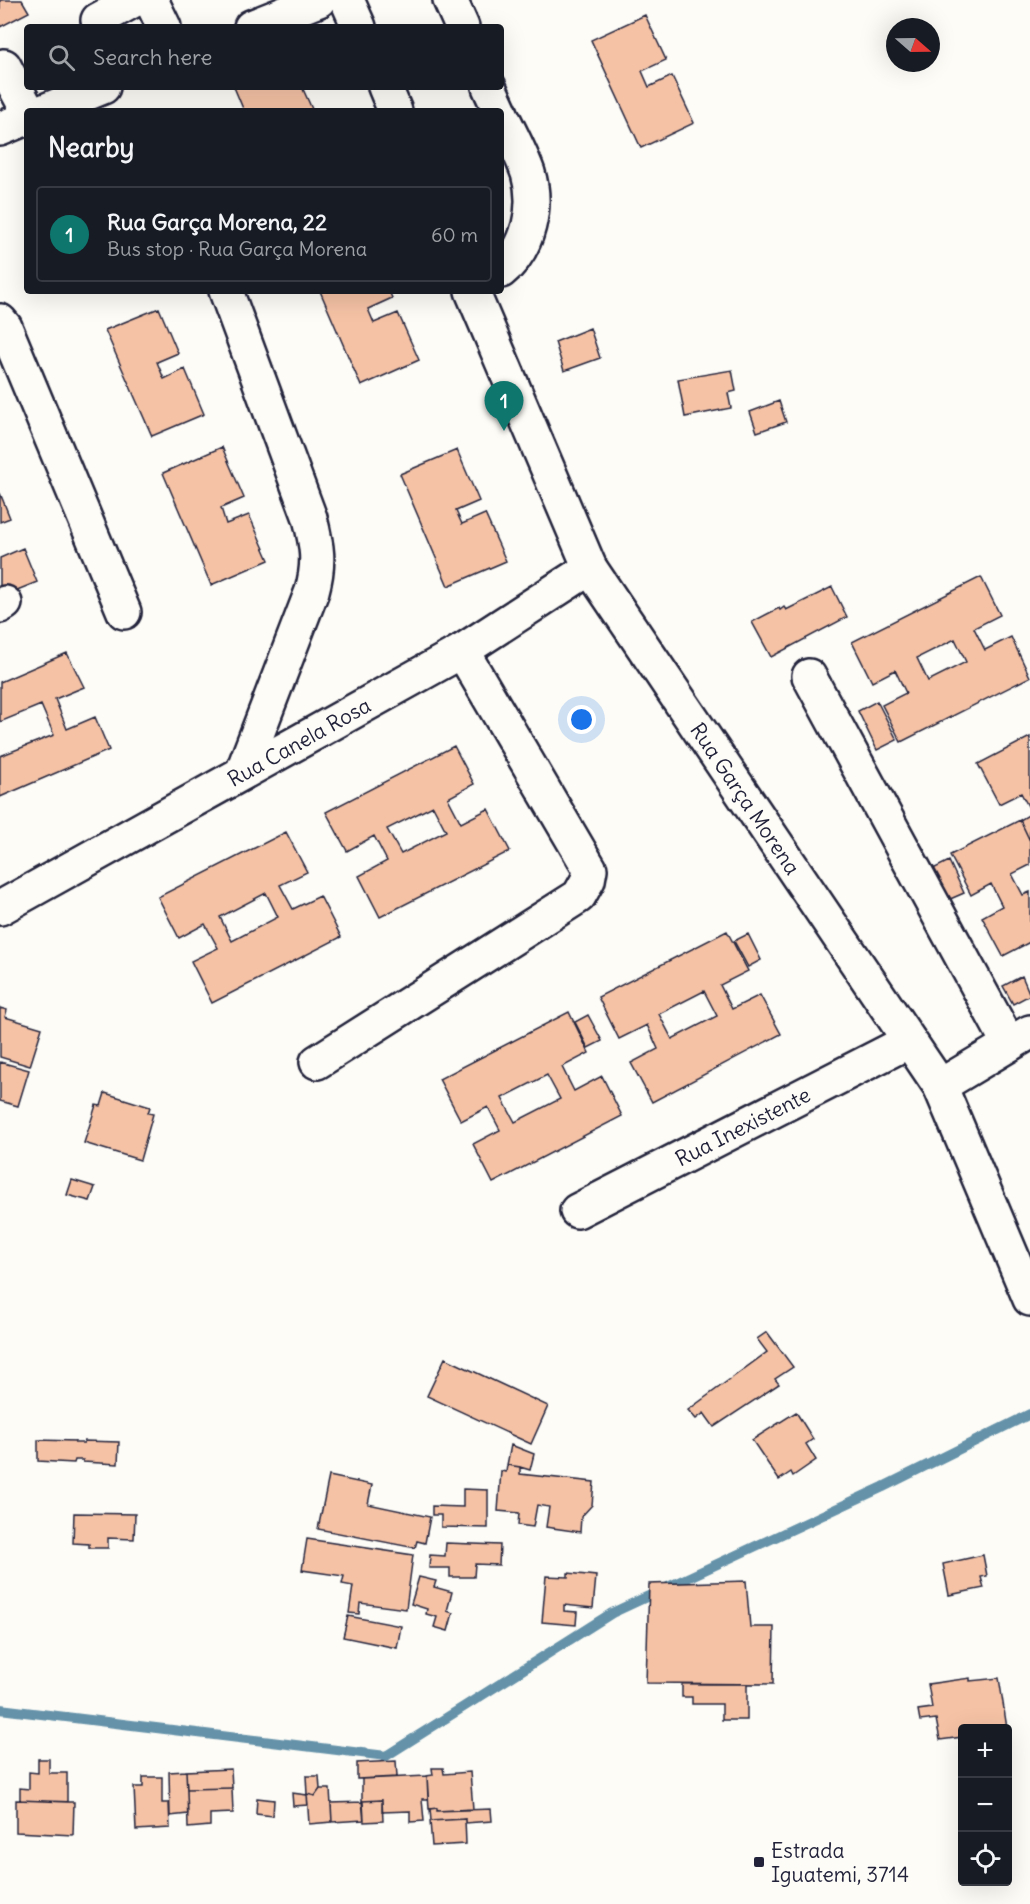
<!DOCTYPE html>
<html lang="en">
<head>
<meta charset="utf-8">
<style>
  :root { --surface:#171b24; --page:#20242c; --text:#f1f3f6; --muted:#9ea1a6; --line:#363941; --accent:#0f766e }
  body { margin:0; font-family:Delius,sans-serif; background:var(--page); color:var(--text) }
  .controls { position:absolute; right:18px; bottom:18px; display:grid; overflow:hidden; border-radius:6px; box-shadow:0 6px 24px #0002 }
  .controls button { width:54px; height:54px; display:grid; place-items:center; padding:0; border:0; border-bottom:2px solid var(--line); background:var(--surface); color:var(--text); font:30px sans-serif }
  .compass { position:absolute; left:886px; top:18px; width:54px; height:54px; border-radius:50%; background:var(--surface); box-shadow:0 6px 24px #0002; rotate:110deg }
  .you { position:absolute; left:582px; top:720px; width:21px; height:21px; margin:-15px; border:4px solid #fff; border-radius:50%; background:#1a73e8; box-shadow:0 0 0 9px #1a73e833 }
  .badge { display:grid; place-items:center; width:39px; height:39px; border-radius:50%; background:var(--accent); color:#fff; font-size:20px; font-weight:700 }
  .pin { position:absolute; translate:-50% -50px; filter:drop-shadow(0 2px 3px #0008) }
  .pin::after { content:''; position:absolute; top:32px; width:21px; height:18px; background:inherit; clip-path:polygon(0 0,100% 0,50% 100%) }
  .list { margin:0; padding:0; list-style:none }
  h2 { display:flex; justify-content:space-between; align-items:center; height:78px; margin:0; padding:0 24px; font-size:26px }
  h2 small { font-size:20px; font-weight:400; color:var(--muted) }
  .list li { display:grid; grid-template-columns:39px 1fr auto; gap:18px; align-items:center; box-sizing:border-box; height:96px; margin:0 12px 12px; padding:0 12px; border:2px solid var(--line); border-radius:6px }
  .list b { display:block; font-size:22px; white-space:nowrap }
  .list p { margin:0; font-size:20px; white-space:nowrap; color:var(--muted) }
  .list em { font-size:20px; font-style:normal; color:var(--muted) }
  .icon { flex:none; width:33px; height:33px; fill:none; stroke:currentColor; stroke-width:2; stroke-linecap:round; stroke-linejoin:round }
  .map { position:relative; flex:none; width:1030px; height:1904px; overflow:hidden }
  .search { position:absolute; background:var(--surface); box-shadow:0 6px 24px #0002; left:24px; top:24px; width:480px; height:66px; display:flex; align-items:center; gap:15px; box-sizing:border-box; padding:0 21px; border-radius:6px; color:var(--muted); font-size:22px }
  .panel { position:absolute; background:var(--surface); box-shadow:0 6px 24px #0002; left:24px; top:108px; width:480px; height:186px; border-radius:6px }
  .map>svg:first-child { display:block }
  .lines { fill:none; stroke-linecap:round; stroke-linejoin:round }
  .stream { stroke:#6592a9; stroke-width:10 }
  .building { fill:#f5c2a5; stroke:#22223b; stroke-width:1.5; fill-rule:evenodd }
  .minor-casing { stroke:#22223b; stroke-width:38 }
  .minor { stroke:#fdfcf7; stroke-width:33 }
  .poi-dot { fill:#22223b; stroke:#fdfcf7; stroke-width:2 }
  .labels { text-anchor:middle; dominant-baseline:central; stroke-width:5; stroke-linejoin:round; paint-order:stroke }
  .street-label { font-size:21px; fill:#22223b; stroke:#fdfcf7 }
  .poi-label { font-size:21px; fill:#22223b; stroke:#fdfcf7; text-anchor:start }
</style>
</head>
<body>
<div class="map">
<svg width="1030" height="1904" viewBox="0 0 1030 1904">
  <rect width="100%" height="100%" fill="#fdfcf7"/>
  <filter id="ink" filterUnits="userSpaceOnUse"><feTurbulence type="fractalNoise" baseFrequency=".0167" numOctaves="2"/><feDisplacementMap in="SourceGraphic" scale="12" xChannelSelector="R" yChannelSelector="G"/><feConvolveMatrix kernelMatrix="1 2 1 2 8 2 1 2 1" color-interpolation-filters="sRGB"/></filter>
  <g filter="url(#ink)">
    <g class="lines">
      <!-- stream -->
      <path class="stream" d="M 0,1709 L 386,1756 L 612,1613 L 883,1487 L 1030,1414"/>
    </g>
    <!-- building -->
    <path class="building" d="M 0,0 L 22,0 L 29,12 L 0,27 Z
      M 645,15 L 666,60 L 642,71 L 649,87 L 672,76 L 694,123 L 641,148 L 591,40 Z
      M 234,87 L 302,87 L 312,109 L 307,111 L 244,111 Z
      M 320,291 L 389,291 L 392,298 L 368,309 L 374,323 L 398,313 L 419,360 L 361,386 Z
      M 159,308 L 178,353 L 157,362 L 164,379 L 185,369 L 204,414 L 152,436 L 105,330 Z
      M 590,328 L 600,358 L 564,371 L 555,342 Z
      M 732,370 L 736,391 L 728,393 L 731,408 L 685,417 L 678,379 Z
      M 779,401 L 786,422 L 757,432 L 750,412 Z
      M 222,447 L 244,498 L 221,508 L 226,524 L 249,515 L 269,560 L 211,585 L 163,473 Z
      M 457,450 L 479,501 L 456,511 L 462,524 L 485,514 L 506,561 L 448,586 L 400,474 Z
      M 0,493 L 10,518 L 0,522 Z
      M 23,548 L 37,582 L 0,597 L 0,558 Z
      M 981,577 L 1000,615 L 974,628 L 985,650 L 1011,637 L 1030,677 L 901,742 L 882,705 L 906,693 L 895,670 L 872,682 L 852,642 ZM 955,639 L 966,662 L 928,681 L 917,658 Z
      M 832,587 L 847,617 L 771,657 L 752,622 L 779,608 L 780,610 L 784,607 L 786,610 Z
      M 67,653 L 84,687 L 55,699 L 67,729 L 95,717 L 109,750 L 0,797 L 0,756 L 54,735 L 41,705 L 0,722 L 0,682 Z
      M 877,701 L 897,740 L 877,750 L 858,711 Z
      M 1030,737 L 1030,810 L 1021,793 L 999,804 L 978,764 Z
      M 454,746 L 474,784 L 448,798 L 461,823 L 488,809 L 510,851 L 380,917 L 359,876 L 387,861 L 374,836 L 347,851 L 326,812 ZM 433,806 L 446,831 L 401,854 L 387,829 Z
      M 1030,814 L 1030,841 L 1020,820 Z
      M 1020,820 L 1030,841 L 1030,865 L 1012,874 L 1023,895 L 1030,892 L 1030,942 L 1003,956 L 982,917 L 1002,906 L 991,884 L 971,895 L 950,855 Z
      M 286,832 L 307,872 L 280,885 L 293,909 L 320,896 L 341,937 L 212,1003 L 191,961 L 218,948 L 205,924 L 179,938 L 158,897 ZM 266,893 L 278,917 L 232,941 L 220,917 Z
      M 949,861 L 964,893 L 948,900 L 933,869 Z
      M 727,931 L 748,971 L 720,985 L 732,1009 L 760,995 L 781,1034 L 652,1102 L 631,1063 L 658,1049 L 647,1025 L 619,1039 L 598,997 ZM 704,991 L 717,1016 L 672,1039 L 659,1014 Z
      M 748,934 L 761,960 L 748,967 L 734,941 Z
      M 1022,976 L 1030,995 L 1013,1004 L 1003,986 Z
      M 0,1008 L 7,1010 L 5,1017 L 42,1028 L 30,1066 L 0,1057 Z
      M 569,1012 L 589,1053 L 562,1067 L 574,1091 L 602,1076 L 622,1116 L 493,1183 L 473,1144 L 500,1130 L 488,1107 L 461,1121 L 439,1079 ZM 547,1075 L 560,1099 L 515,1122 L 502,1098 Z
      M 588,1015 L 602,1041 L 588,1048 L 575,1022 Z
      M 0,1062 L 29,1070 L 18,1106 L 0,1101 Z
      M 105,1093 L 150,1107 L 148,1113 L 153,1114 L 140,1160 L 84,1143 L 96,1105 L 101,1106 Z
      M 72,1180 L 95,1187 L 90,1201 L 67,1195 Z
      M 767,1332 L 793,1367 L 775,1379 L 779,1384 L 714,1427 L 704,1413 L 696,1419 L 688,1410 L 767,1352 L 757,1339 Z
      M 445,1358 L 548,1406 L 531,1444 L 427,1396 Z
      M 796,1412 L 813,1439 L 806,1444 L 816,1460 L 793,1476 L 791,1472 L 779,1480 L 752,1440 Z
      M 38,1440 L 75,1441 L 75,1443 L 84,1443 L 84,1441 L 119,1442 L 118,1464 L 83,1462 L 83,1460 L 75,1460 L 74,1463 L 38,1461 Z
      M 511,1445 L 534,1454 L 530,1470 L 520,1467 L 507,1465 Z
      M 507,1465 L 520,1467 L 520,1474 L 594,1482 L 592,1505 L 581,1517 L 580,1532 L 546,1527 L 549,1507 L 537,1505 L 533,1527 L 518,1525 L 519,1513 L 498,1511 L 501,1471 L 506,1472 Z
      M 329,1476 L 372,1485 L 368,1504 L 430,1517 L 425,1543 L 417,1541 L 415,1548 L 318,1529 Z
      M 463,1489 L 488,1490 L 488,1528 L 441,1527 L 441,1515 L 432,1515 L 432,1506 L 463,1507 Z
      M 74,1513 L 135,1514 L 134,1539 L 108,1538 L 108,1548 L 89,1548 L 89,1544 L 73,1543 Z
      M 307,1539 L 413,1555 L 406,1609 L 360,1603 L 359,1614 L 349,1613 L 353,1586 L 342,1584 L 344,1576 L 302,1570 Z
      M 446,1543 L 500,1545 L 499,1565 L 475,1564 L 474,1577 L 450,1577 L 450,1568 L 429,1568 L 430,1555 L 445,1556 Z
      M 983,1555 L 987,1576 L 981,1577 L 984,1588 L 949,1595 L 943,1564 Z
      M 568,1573 L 596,1576 L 593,1608 L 564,1605 L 564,1611 L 577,1612 L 576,1625 L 542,1622 L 546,1576 L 568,1577 Z
      M 419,1577 L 436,1581 L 434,1587 L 452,1592 L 447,1611 L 453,1613 L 448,1631 L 434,1627 L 437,1617 L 426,1614 L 427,1609 L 411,1604 Z
      M 746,1581 L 750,1627 L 774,1627 L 773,1684 L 646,1683 L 649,1584 Z
      M 348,1616 L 401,1626 L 397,1648 L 343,1637 Z
      M 970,1678 L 970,1681 L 999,1678 L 1007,1728 L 962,1728 L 962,1737 L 940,1740 L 936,1719 L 920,1721 L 918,1710 L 932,1708 L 928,1684 Z
      M 682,1684 L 747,1684 L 747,1720 L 722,1720 L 722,1704 L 692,1704 L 692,1697 L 682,1697 Z
      M 38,1759 L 49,1759 L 49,1773 L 67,1773 L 67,1802 L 20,1800 L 20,1788 L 29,1789 L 29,1772 L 38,1773 Z
      M 396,1761 L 397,1777 L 357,1779 L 357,1763 Z
      M 432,1768 L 443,1768 L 444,1774 L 470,1772 L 473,1809 L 437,1811 L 437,1808 L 429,1809 L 427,1776 L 433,1775 Z
      M 231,1769 L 232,1788 L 187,1789 L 186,1771 Z
      M 186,1771 L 188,1814 L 170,1816 L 169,1772 Z
      M 306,1776 L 319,1776 L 320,1789 L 315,1796 L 307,1794 Z
      M 427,1776 L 428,1799 L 422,1799 L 424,1821 L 410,1822 L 410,1811 L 382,1812 L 382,1800 L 362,1801 L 362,1779 Z
      M 143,1777 L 162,1777 L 162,1803 L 169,1803 L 170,1828 L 136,1830 L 134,1787 L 143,1787 Z
      M 232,1788 L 233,1813 L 210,1814 L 210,1826 L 188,1828 L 187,1789 Z
      M 320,1789 L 330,1789 L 332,1822 L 309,1824 L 307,1794 L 315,1796 Z
      M 292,1793 L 307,1795 L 308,1805 L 293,1806 Z
      M 257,1798 L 274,1800 L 273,1816 L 256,1814 Z
      M 16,1800 L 74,1802 L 73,1835 L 16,1832 Z
      M 382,1800 L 383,1821 L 364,1822 L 362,1801 Z
      M 363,1802 L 364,1820 L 332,1822 L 331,1803 Z
      M 437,1808 L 437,1811 L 491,1809 L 492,1821 L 465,1823 L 465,1819 L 431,1821 L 430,1809 Z
      M 465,1819 L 466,1844 L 432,1846 L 430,1821 Z"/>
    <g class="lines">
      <defs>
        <g id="minor">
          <path d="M 151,0 L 164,27"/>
          <path d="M 347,0 L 359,27"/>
          <path d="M 450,0 L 462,27"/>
          <path d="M 98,20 L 134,0"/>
          <path d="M 251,27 L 319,0"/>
          <path d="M 4,66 L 28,111"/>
          <path d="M 385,87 L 395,111"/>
          <path d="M 489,87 L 500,111"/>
          <path d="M 44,111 L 103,87"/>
          <path d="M 501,114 C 510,133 521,153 528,173 C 538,206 529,249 501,271"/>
          <path d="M 0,129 L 27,118"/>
          <path d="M 226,291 L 310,518 C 317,546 320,562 312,591 L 242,773"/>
          <path id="s1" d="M 472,291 L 590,568 L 940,1086 L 1030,1299"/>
          <path d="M 0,321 L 5,327 L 124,612"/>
          <path d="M 0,606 L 5,603"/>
          <path d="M 809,676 L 1009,1044"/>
          <path id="s2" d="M 0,908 L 462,651 L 590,568"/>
          <path d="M 317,1062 L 579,896 L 588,880 L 590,869 L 462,651"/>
          <path d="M 940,1086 L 1030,1032"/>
          <path id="s3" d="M 577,1211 L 909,1041"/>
        </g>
      </defs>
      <!-- minor casing -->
      <use href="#minor" class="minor-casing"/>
      <!-- minor -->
      <use href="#minor" class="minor"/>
    </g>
  </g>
  <!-- markers -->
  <rect class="poi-dot" x="753" y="1856" width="12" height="12" rx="3"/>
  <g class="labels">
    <!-- street labels -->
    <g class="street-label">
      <text stroke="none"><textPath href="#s2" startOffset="342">Rua Canela Rosa</textPath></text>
      <text stroke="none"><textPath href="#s1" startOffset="579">Rua Garça Morena</textPath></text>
      <text stroke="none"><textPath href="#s3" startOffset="186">Rua Inexistente</textPath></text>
    </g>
    <!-- poi labels -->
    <g class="poi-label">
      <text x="771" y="1850">Estrada<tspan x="771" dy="24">Iguatemi, 3714</tspan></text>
    </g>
  </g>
</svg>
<div class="controls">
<button>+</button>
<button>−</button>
<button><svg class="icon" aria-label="locate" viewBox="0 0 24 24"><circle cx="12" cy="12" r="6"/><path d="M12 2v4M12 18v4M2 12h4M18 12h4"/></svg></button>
</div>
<svg class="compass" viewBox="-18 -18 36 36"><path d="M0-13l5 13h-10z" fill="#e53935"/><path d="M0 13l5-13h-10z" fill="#9ea1a6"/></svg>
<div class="you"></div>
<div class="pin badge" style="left:504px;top:431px">1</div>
<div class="search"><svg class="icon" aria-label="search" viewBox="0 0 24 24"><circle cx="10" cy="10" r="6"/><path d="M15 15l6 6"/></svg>Search here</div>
<section class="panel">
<h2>Nearby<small></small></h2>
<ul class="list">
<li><span class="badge">1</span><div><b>Rua Garça Morena, 22</b><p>Bus stop · Rua Garça Morena</p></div><em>60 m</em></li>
</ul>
</section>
</div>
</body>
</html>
